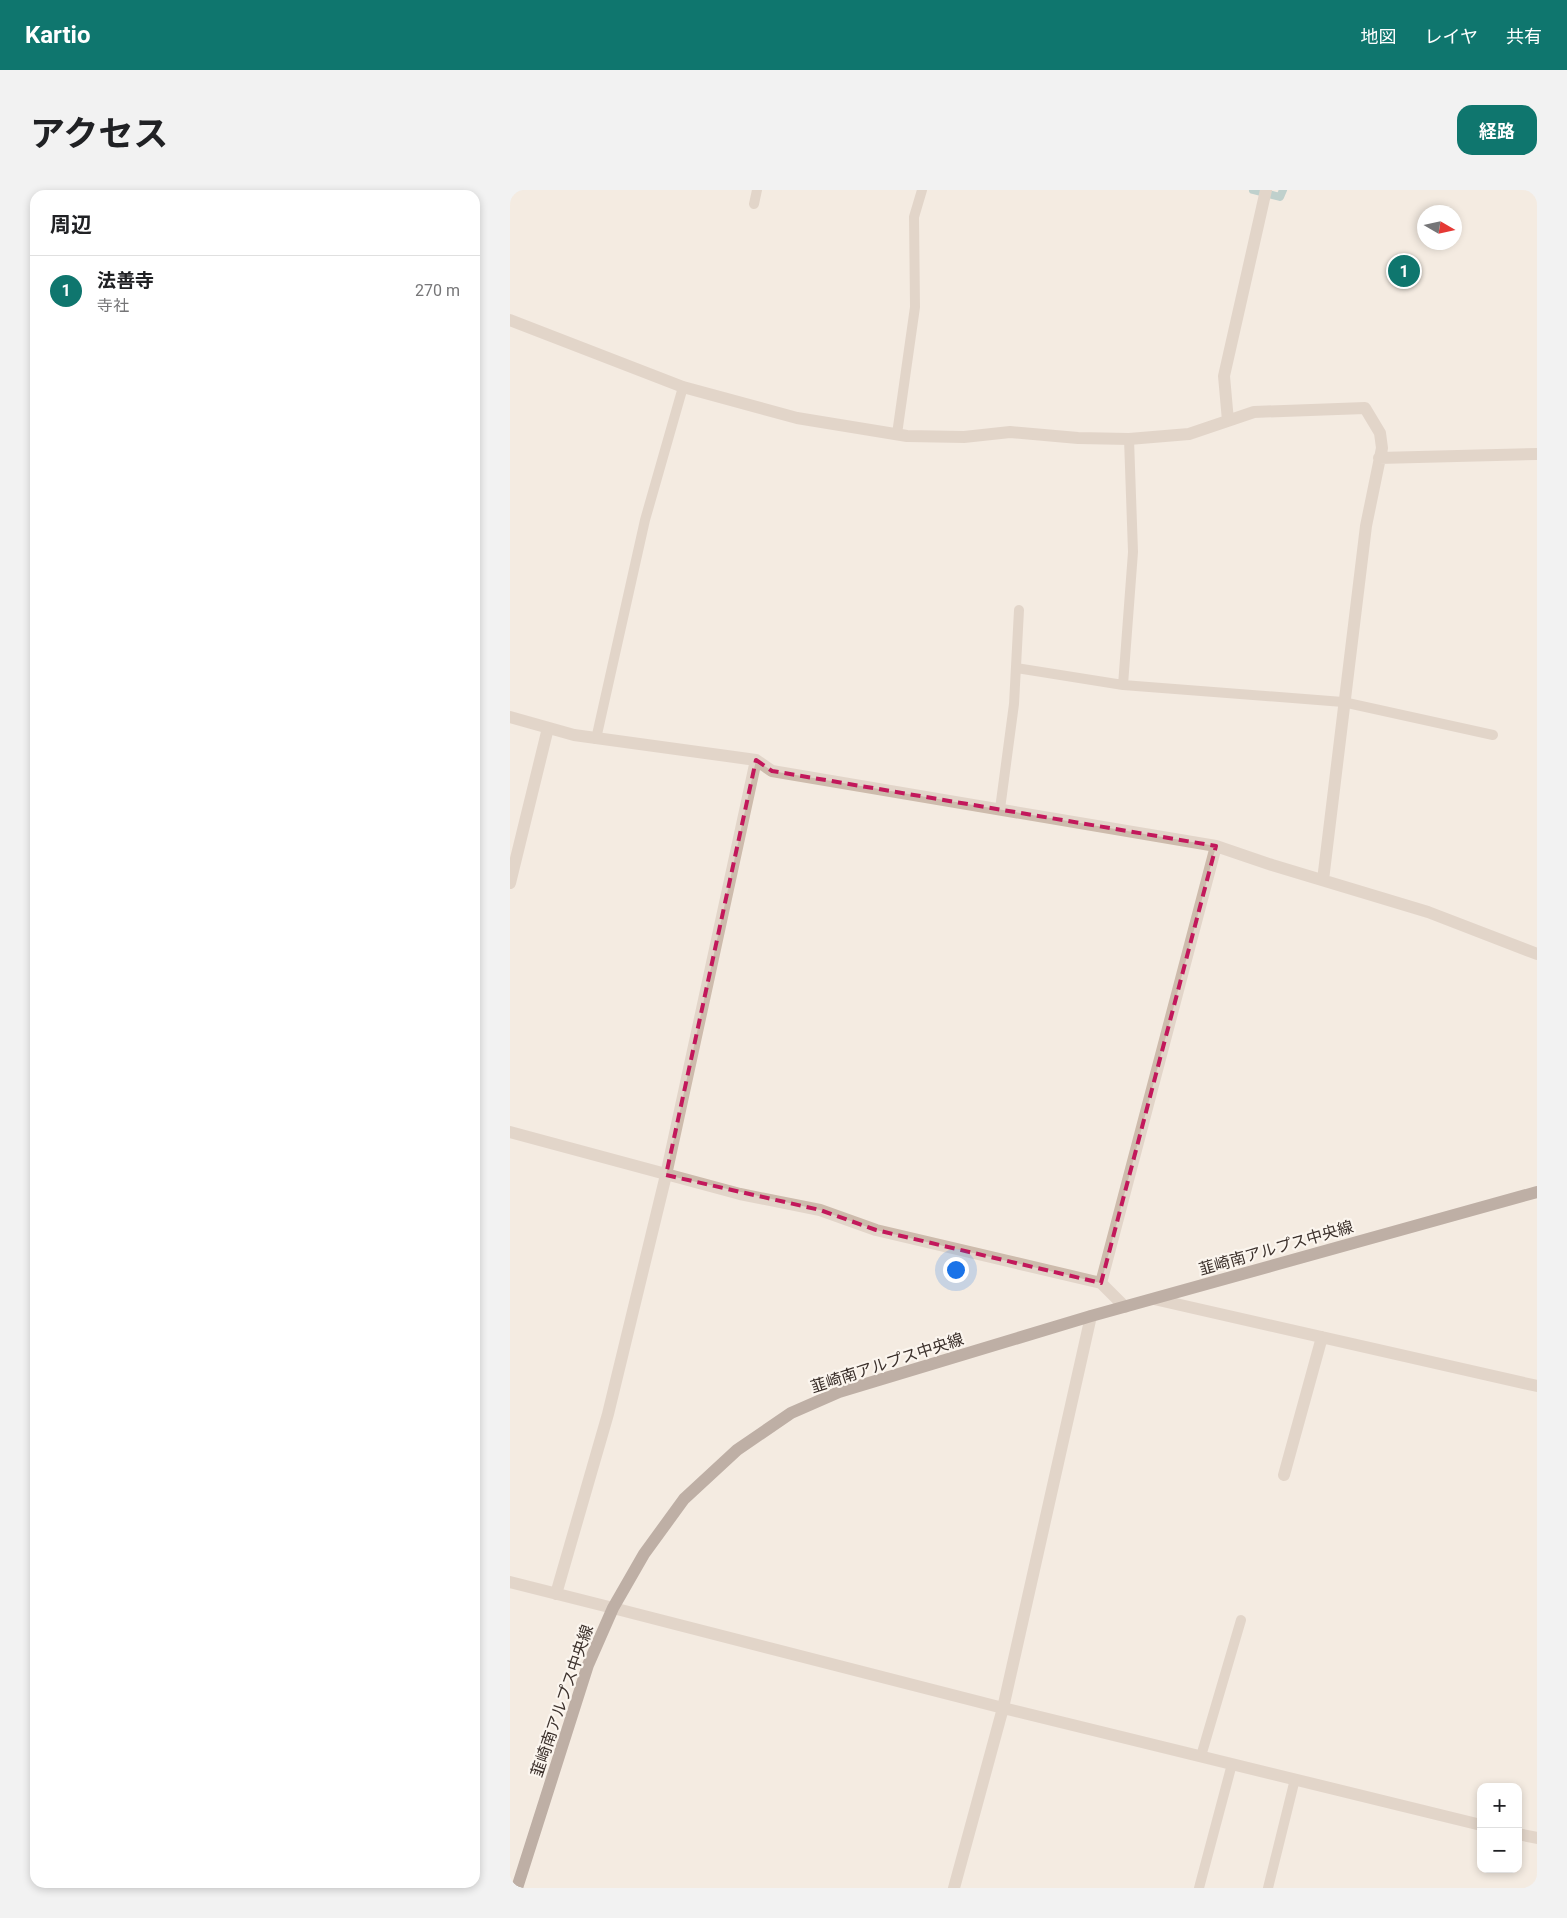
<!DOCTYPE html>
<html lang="ja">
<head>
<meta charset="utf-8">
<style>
  :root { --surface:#fff; --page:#f2f2f2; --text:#202124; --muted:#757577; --line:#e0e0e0; --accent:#0f766e }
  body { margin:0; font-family:Roboto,"Noto Sans JP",sans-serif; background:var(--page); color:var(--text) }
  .controls { position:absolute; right:15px; bottom:15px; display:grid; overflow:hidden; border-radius:10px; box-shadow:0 2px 8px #0003 }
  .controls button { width:45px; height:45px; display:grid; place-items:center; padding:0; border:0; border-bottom:1px solid var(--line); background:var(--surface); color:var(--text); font:25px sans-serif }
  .compass { position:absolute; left:907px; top:15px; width:45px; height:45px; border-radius:50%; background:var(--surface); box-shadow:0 2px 8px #0003; rotate:99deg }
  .you { position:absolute; left:445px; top:1079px; width:18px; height:18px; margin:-12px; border:4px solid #fff; border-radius:50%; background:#1a73e8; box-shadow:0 0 0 8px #1a73e833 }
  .badge { display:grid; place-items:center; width:32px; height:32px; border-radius:50%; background:var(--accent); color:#fff; font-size:16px; font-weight:700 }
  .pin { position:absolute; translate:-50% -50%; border:2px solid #fff; box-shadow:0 1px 5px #0006 }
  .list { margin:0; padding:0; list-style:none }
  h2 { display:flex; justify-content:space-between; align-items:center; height:65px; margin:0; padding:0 20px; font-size:21px }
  h2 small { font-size:16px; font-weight:400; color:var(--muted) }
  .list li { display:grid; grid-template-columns:32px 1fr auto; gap:15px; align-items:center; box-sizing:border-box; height:70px; padding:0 20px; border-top:1px solid var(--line) }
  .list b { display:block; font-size:19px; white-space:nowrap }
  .list p { margin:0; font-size:16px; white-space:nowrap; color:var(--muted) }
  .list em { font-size:16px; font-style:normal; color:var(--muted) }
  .map { position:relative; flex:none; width:1027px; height:1698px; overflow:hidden; border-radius:15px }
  header { display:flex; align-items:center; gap:30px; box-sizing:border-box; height:70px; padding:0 25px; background:var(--accent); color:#fff }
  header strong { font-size:24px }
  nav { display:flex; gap:28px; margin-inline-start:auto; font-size:18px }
  .intro { display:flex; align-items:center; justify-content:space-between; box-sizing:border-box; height:120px; padding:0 30px }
  h1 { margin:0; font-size:35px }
  .button { padding:12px 22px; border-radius:15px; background:var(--accent); color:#fff; font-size:18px; font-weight:700 }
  main { display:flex; gap:30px; padding:0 30px }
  aside { flex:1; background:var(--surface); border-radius:15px; box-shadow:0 2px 8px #0003 }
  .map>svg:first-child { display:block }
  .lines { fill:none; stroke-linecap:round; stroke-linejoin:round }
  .stream { stroke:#7fb0b2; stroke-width:8 }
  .service { stroke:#cdbbac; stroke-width:10 }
  .minor { stroke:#cdbbac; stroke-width:12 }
  .tertiary { stroke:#cdbbac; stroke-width:12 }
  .primary { stroke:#7d675c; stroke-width:12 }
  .marked { fill:none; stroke:#c2185b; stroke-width:4; stroke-dasharray:10 6; stroke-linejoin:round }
  .labels { text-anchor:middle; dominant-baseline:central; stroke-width:4.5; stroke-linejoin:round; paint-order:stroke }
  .street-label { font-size:16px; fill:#3b302b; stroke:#fbf5ee }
</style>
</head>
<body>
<header>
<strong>Kartio</strong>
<nav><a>地図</a><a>レイヤ</a><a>共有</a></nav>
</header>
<div class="intro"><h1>アクセス</h1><a class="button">経路</a></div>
<main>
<aside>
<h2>周辺<small></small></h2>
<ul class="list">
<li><span class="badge">1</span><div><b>法善寺</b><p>寺社</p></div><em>270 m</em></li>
</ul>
</aside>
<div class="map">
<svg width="1027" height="1698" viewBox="0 0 1027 1698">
  <rect width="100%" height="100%" fill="#f4ebe1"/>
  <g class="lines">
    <!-- stream -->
    <path class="stream" d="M 743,0 L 770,7 L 773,0"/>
    <!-- service -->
    <path class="service" d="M 244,14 L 247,0
      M 387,244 L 405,117 L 404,27 L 412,0
      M 506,478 L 613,495 L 833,512 L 983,545
      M 613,495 L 623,362 L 619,249
      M 86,549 L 135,330 L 173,197
      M 490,619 L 504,514 L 509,420
      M 691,1566 L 731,1430
      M 689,1698 L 722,1574
      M 758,1698 L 785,1589"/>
    <!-- minor -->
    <path class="minor" d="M 0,130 L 173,197 L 287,228 L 397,246 L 454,247 L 500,242 L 568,248 L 619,249 L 679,244 L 744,222 L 855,218 L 870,243 L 872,258 L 856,336 L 813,690
      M 718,231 L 714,186 L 756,0
      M 869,268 L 1027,264
      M 0,527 L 64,545 L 246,570 L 262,581 L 706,656 L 762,675 L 918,722 L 1027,764
      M 0,693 L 38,538
      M 0,942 L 230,1004 L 310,1020 L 366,1040 L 591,1093 L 615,1117
      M 591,1093 L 706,656
      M 644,1109 L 1027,1196
      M 774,1285 L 812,1147
      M 0,1392 L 103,1418
      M 46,1404 L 98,1224 L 156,985 L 246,570
      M 444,1698 L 493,1518 L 581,1126"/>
    <!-- tertiary -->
    <path class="tertiary" d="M 103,1418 L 493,1518 L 971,1635
      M 1008,1644 L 1027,1648"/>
    <!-- primary -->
    <path class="primary" d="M 7,1698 L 78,1475 L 103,1418 L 134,1364 L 174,1309 L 227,1260 L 281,1223 L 329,1202 L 581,1126 L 1027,1002"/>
  </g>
  <!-- marked area -->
  <path d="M0 0H1027V1698H0ZM 246,570 L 262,581 L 706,656 L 591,1093 L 366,1040 L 310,1020 L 156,985 Z" fill="#f4ebe1" fill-opacity=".55" fill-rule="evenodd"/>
  <path class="marked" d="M 246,570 L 262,581 L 706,656 L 591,1093 L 366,1040 L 310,1020 L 156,985 Z"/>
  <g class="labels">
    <!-- street labels -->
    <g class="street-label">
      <text transform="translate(766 1058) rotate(-16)">韮崎南アルプス中央線</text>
      <text transform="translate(377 1173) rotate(-18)">韮崎南アルプス中央線</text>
      <text transform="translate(52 1511) rotate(-71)">韮崎南アルプス中央線</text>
    </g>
  </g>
</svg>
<div class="controls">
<button>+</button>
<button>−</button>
</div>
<svg class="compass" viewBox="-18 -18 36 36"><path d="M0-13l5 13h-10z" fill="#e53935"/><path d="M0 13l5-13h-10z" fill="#757577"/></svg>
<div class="you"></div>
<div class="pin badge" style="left:894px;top:81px">1</div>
</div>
</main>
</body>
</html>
